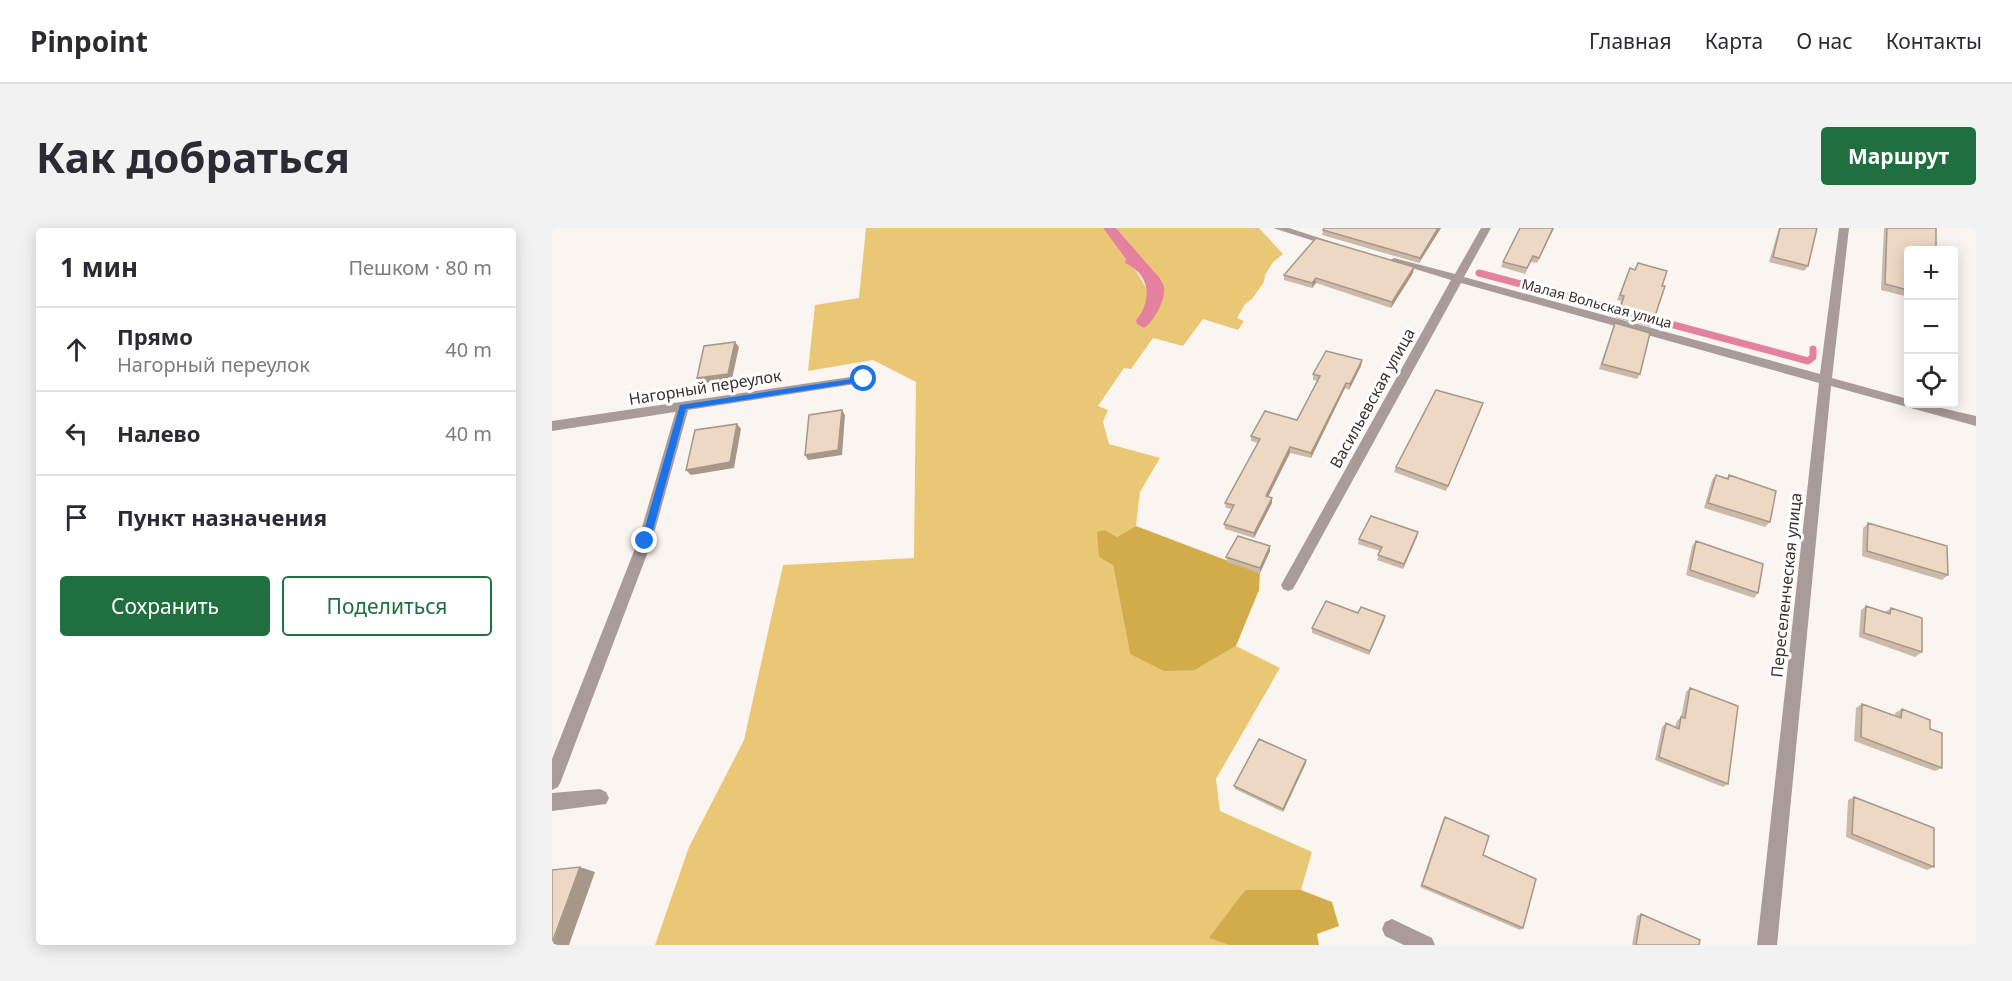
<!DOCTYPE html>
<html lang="ru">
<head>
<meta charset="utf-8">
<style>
  :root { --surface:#fff; --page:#f2f2f3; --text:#2b2b33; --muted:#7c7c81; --line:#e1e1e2; --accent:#1f6f3f }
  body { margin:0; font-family:"Noto Sans",sans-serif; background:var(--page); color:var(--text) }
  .controls { position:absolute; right:18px; top:18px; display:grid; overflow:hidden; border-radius:6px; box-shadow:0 3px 15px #0003 }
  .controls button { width:54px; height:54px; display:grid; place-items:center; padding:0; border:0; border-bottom:2px solid var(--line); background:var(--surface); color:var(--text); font:30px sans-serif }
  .stop { position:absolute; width:18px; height:18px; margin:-14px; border:4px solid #1a73e8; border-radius:50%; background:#fff }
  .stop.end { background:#1a73e8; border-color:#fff; box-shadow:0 2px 6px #0008 }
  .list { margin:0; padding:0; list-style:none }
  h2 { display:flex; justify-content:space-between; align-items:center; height:78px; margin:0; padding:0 24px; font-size:26px }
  h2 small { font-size:20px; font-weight:400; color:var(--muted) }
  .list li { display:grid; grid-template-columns:39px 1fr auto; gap:18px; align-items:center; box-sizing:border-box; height:84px; padding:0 24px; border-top:2px solid var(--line) }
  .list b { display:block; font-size:22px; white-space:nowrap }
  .list p { margin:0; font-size:20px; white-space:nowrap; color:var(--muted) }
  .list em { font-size:20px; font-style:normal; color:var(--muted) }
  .actions { display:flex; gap:12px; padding:18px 24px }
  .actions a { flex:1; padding:14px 0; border:2px solid var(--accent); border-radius:6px; text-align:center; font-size:21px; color:var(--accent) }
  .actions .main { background:var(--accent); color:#fff }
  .icon { flex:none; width:33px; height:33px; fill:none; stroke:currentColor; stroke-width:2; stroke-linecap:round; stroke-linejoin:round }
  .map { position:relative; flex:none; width:1424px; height:717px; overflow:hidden; border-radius:6px }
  header { display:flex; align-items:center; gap:36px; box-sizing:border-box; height:84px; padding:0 30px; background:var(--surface); border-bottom:2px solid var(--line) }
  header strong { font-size:28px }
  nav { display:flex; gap:33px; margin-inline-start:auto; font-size:21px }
  .intro { display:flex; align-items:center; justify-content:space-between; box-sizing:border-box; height:144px; padding:0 36px }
  h1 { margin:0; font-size:42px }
  .button { padding:15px 27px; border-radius:6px; background:var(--accent); color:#fff; font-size:21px; font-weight:700 }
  main { display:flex; gap:36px; padding:0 36px }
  aside { flex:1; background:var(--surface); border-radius:6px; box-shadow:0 3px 15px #0003 }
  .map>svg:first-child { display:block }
  .green { fill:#e9c774 }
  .forest { fill:#d2ac4a }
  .water { fill:#e3819f }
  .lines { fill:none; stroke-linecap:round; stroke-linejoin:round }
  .stream { stroke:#e3819f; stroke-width:7 }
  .lane { fill:#a89b9a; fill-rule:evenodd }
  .street { fill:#a89b9a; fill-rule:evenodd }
  .wall { fill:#ccbaa9 }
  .shaded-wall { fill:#a69789 }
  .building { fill:#edd8c4; stroke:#a69789; stroke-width:1.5 }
  .route { fill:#1a73e8 }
  .labels { text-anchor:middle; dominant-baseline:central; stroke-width:6; stroke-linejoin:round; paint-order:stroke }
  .far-street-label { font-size:14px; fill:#3c312c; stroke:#fff }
  .street-label { font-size:16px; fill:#3c312c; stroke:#fff }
</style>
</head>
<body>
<header>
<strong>Pinpoint</strong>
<nav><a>Главная</a><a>Карта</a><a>О нас</a><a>Контакты</a></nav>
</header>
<div class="intro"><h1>Как добраться</h1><a class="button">Маршрут</a></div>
<main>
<aside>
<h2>1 мин<small>Пешком · 80 m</small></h2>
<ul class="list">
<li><svg class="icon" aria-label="ahead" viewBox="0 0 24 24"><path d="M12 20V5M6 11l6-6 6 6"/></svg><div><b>Прямо</b><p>Нагорный переулок</p></div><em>40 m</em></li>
<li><svg class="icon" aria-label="left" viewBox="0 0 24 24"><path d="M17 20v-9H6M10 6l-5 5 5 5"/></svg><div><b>Налево</b></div><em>40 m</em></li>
<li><svg class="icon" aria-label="arrive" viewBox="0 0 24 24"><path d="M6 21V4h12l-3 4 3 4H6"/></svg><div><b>Пункт назначения</b></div></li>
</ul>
<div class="actions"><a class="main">Сохранить</a><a>Поделиться</a></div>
</aside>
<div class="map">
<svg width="1424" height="717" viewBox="0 0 1424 717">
  <rect width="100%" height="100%" fill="#fbf5f2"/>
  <!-- green -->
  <path class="green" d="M 314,0 L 551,0 C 560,11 596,55 596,67 C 597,77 590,85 584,92 L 592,100 L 607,49 L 564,0 L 707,0 L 731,26 L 721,34 L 713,47 L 712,54 L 700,71 L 693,76 L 685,90 L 692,93 L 686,102 L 651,91 L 631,118 L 601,110 L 579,141 L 572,140 L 546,178 L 556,182 L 551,194 L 557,216 L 608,230 L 588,264 L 584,298 L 565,309 L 553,302 L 545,305 L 561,337 L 578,426 L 643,442 L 684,418 L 728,440 L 664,551 L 668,583 L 760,624 L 749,662 L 693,662 L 658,710 L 677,717 L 103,717 L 137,619 L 192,512 L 231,337 L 362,330 L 364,154 L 321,132 L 256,143 L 263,77 L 307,70 Z"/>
  <!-- forest -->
  <path class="forest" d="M 584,298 L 708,345 L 707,362 L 684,418 L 643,442 L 612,443 L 578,426 L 561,337 L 547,329 L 545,304 L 553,302 L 565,309 Z
    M 693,662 L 749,662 L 780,674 L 787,698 L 765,706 L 767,717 L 677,717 L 657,710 Z"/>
  <!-- water -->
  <path class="water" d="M 551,0 L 564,0 L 607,49 C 609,53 611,55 612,59 C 614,71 602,94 592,100 L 585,96 L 584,92 C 601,72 598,46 573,35 L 574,31 Z"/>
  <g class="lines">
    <!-- stream -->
    <path class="stream" d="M 927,45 L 1079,85
      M 1092,89 L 1256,133 L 1261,129 L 1261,121"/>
    <!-- lane -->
    <path class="lane" d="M 131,175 L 137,179 L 100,313 L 9,553 L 6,559 L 0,562 L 0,531 L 86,313 L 125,179 Z"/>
    <!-- street -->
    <path class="street" d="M 721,0 L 737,0 L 786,16 L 781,19 Z
      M 929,0 L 939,0 L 912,49 L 1268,146 L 1287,0 L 1297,0 L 1280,150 L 1356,171 L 1356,176 L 1372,176 L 1424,188 L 1424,198 L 1279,158 L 1225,717 L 1205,717 L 1267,155 L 909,55 L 741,361 L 736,363 L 731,361 L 729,357 L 899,52 L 837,33 L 842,30 L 903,46 Z
      M 312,147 L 316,148 L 316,154 L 0,203 L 0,193 Z
      M 48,561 L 54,564 L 57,570 L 54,576 L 0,583 L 0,565 Z
      M 840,691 L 880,710 L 883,717 L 852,717 L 833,708 L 830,701 L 833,694 Z"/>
  </g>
  <!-- wall -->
  <path class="wall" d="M 772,0 L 889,0 L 867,35 L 770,7 L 771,2 Z
    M 968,0 L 1002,0 L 985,35 L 979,34 L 973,46 L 949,39 L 951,34 Z
    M 1227,0 L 1265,0 L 1256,38 L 1252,43 L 1217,34 Z
    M 1332,0 L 1384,0 L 1356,22 L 1356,69 L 1329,62 Z
    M 862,39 L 861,45 L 839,80 L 764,55 L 760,60 L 732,52 L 732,47 Z
    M 1078,40 L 1110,58 L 1101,94 L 1098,99 L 1064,90 L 1069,73 L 1065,72 Z
    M 1063,95 L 1088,146 L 1085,151 L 1047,141 Z
    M 810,132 L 809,138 L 797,162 L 793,160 L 759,230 L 738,225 L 716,269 L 720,270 L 720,275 L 702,310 L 673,301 L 672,296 L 680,281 L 674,280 L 673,275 L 706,215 L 699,213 L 699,208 L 745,192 L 765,153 L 761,152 L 761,146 Z
    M 931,175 L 894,263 L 842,244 L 844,239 Z
    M 1164,247 L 1174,251 L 1177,247 L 1218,294 L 1213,299 L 1152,280 L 1160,252 Z
    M 1316,295 L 1396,347 L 1390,352 L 1310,328 L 1311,300 Z
    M 866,304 L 851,341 L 825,332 L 828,323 L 806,316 L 807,311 Z
    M 1144,313 L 1206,365 L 1202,370 L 1134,347 L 1140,318 Z
    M 718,323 L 708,345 L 675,334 L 674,329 Z
    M 1314,378 L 1333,384 L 1339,380 L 1370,424 L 1363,429 L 1307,409 L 1309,382 Z
    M 806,385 L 833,388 L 817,427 L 760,405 L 760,400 Z
    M 1138,460 L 1176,556 L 1171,559 L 1103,532 L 1110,499 L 1114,495 L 1123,499 L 1125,493 L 1129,489 L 1134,464 Z
    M 1310,476 L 1343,488 L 1343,485 L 1350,481 L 1378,501 L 1390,540 L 1383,543 L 1302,513 L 1304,480 Z
    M 754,535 L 731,584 L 683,561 L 682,558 Z
    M 1302,569 L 1382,639 L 1375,642 L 1294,609 L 1296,572 Z
    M 893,589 L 931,627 L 971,700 L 968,702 L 868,659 L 891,592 Z
    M 1089,686 L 1147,717 L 1080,717 L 1085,688 Z"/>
  <!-- shaded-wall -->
  <path class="shaded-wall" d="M 886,0 L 889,0 L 867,35 L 868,30 Z
    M 1001,0 L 1002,0 L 985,35 L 987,30 Z
    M 862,39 L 861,45 L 839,80 L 840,74 Z
    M 764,50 L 764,55 L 760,60 L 760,55 Z
    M 183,114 L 187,119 L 180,151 L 149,156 L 145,150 Z
    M 810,132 L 809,138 L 797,162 L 798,156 Z
    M 794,155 L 793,160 L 759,230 L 759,225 Z
    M 931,175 L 929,181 L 894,263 L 896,258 Z
    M 290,182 L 293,187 L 290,227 L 256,232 L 253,227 Z
    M 185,196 L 189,201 L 182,240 L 139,247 L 134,242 Z
    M 738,219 L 738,225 L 714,273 L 714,268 Z
    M 720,270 L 720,275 L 702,310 L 702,305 Z
    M 866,304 L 865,309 L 851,341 L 852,336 Z
    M 718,318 L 718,323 L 708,345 L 708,340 Z
    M 833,388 L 832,393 L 817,427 L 818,423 Z
    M 754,532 L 754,535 L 731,584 L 731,581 Z
    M 28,639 L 43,644 L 17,717 L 0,717 Z"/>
  <!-- building -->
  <path class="building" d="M 772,0 L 886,0 L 868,30 L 771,2 Z
    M 968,0 L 1001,0 L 987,30 L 981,28 L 975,40 L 951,34 Z
    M 1228,0 L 1265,0 L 1256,38 L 1221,29 Z
    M 1335,0 L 1384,0 L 1384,22 L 1356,22 L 1356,62 L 1333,56 Z
    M 764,10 L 862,39 L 840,74 L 764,50 L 760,55 L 732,47 Z
    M 1086,35 L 1115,43 L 1110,58 L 1113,58 L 1101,94 L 1067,84 L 1072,68 L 1068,67 L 1078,40 L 1083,42 Z
    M 1063,95 L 1098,105 L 1088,146 L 1050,136 Z
    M 183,114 L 176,146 L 145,150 L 152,118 Z
    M 774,123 L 810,132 L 798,156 L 794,155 L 759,225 L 738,219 L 714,268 L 720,270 L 702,305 L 672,296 L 682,277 L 673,275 L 708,211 L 699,208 L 713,183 L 745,192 L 768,148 L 761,146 Z
    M 884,162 L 931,175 L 896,258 L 844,239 Z
    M 290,182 L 286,222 L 253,227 L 257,187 Z
    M 185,196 L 178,234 L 134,242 L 143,202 Z
    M 1164,247 L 1176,251 L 1177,247 L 1224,263 L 1218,294 L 1156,275 Z
    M 819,288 L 866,304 L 852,336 L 826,327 L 830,319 L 807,311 Z
    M 1316,295 L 1395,318 L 1396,347 L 1315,323 Z
    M 686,308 L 718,318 L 708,340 L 674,329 Z
    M 1144,313 L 1211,336 L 1206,365 L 1138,342 Z
    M 774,373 L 806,385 L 809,379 L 833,388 L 818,423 L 760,400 Z
    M 1314,378 L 1338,386 L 1339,380 L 1370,390 L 1370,424 L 1312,405 Z
    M 1138,460 L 1186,478 L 1176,556 L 1107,529 L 1114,495 L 1127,501 L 1129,489 L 1133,490 Z
    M 1310,476 L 1349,490 L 1350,481 L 1378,492 L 1378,501 L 1390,505 L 1390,540 L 1309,509 Z
    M 707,511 L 754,532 L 731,581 L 682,558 Z
    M 1302,569 L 1382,600 L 1382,639 L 1300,606 Z
    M 893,589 L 937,608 L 931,627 L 984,651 L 971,700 L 870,657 Z
    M 28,639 L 0,715 L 0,642 Z
    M 1089,686 L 1148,712 L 1147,717 L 1084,717 Z"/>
  <!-- route -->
  <path class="route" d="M 312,149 L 316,151 L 315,153 L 134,181 L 98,313 L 97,316 L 90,316 L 89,313 L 128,177 Z"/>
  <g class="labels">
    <!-- far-street labels -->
    <g class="far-street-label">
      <text transform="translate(1045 75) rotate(15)">Малая Вольская улица</text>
    </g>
    <!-- street labels -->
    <g class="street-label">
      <text transform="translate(153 159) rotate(-9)">Нагорный переулок</text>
      <text transform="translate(820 170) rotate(-61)">Васильевская улица</text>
      <text transform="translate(1234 357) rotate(-84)">Переселенческая улица</text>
    </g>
  </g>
</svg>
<div class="controls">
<button>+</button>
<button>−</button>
<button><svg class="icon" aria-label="locate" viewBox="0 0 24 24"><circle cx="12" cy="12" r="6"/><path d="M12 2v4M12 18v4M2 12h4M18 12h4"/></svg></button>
</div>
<div class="stop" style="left:312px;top:151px"></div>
<div class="stop end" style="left:93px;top:313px"></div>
</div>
</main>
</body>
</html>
